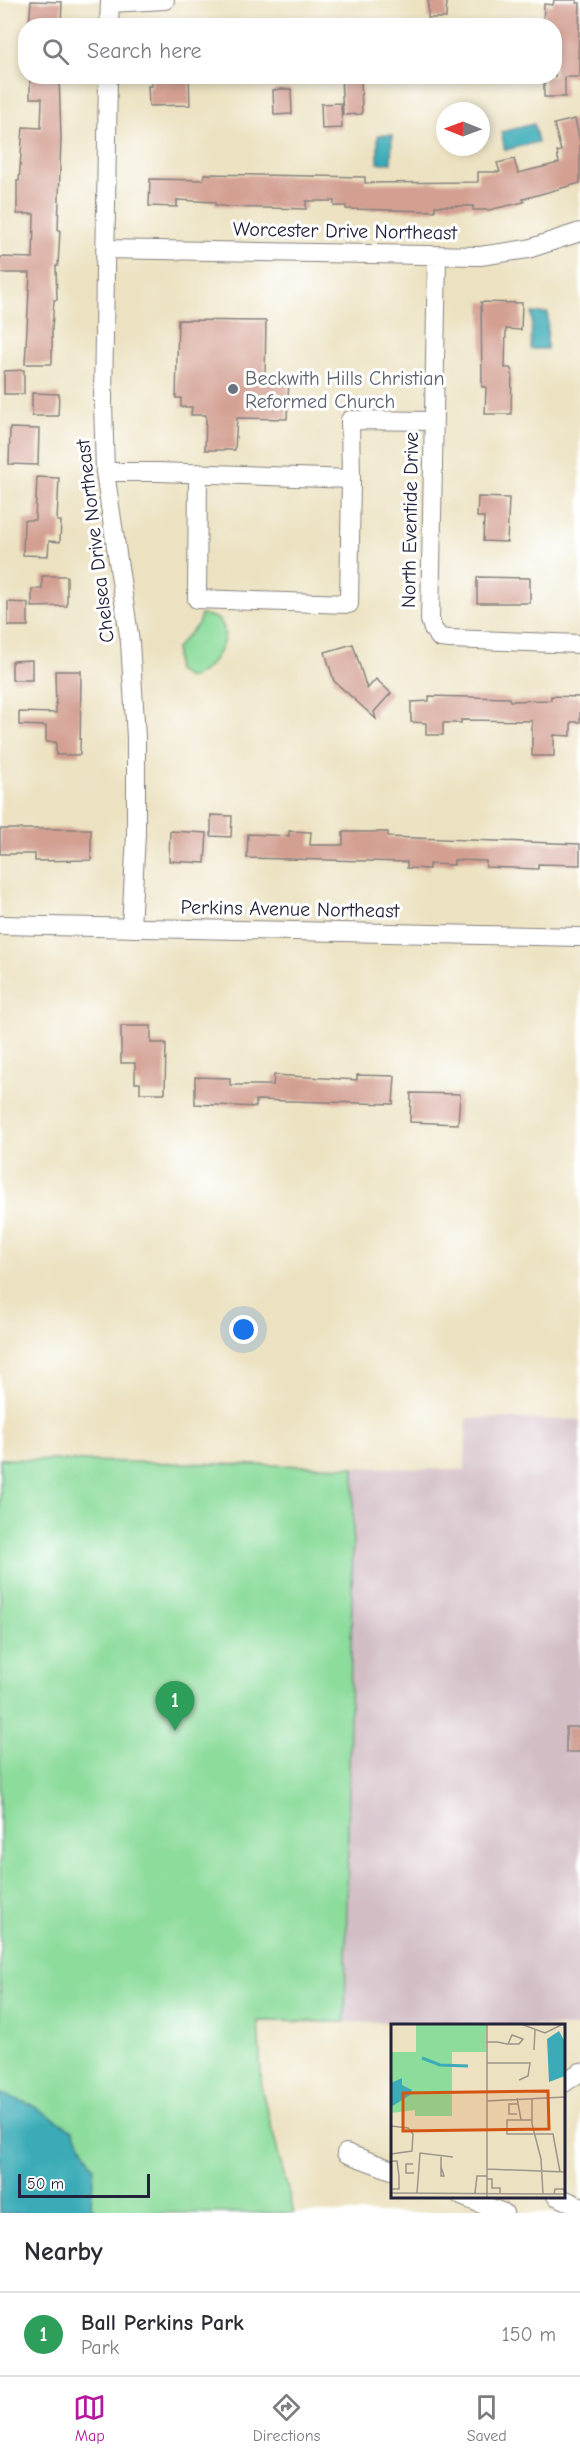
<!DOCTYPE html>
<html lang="en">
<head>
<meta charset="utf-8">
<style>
  :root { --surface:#fff; --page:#f2f2f3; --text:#2b2b33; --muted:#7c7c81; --line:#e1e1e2; --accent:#b5179e }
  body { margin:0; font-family:"Comic Neue",sans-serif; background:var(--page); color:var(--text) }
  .compass { position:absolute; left:436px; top:102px; width:54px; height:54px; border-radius:50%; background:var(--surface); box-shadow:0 3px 9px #0003; rotate:271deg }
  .scale { position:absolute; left:18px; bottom:15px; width:132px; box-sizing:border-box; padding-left:6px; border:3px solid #22223b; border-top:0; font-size:16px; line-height:21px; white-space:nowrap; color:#22223b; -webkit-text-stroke:4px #fff; paint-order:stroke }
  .you { position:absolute; left:244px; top:1330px; width:21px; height:21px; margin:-15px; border:4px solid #fff; border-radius:50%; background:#1a73e8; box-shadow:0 0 0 9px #1a73e833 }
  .badge { display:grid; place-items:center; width:39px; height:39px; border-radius:50%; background:var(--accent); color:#fff; font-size:20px; font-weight:700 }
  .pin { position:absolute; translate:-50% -50px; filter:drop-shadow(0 2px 3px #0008) }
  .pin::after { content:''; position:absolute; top:32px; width:21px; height:18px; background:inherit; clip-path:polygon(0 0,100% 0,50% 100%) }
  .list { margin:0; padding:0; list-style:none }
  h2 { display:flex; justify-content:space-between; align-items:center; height:78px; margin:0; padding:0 24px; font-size:26px }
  h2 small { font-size:20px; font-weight:400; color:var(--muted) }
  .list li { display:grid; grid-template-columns:39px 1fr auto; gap:18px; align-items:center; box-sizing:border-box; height:84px; padding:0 24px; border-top:2px solid var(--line) }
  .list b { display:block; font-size:22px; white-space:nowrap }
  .list p { margin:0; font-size:20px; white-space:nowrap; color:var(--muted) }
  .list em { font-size:20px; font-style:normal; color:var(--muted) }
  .icon { flex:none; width:33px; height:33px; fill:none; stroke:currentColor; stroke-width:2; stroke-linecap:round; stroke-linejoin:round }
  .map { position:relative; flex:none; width:580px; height:2213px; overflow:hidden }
  .search { position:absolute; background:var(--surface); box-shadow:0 3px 9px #0003; left:18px; right:18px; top:18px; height:66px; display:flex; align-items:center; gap:15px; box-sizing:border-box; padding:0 21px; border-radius:24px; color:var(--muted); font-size:22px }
  .sheet { height:162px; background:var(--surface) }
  nav { display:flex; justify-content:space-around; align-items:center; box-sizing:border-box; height:84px; border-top:2px solid var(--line); background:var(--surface); font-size:16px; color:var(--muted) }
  nav a { display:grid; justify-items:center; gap:3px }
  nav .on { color:var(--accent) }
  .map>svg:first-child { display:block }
  .industrial { fill:#d2bdc5 }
  .green { fill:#8cdc9b; stroke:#577f6b; stroke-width:1.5 }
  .water { fill:#3bacb7; stroke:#2e6779; stroke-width:1.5 }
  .building { fill:#d39f91 }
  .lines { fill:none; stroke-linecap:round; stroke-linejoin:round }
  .minor-casing { stroke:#87827e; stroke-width:20 }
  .minor { stroke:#fff; stroke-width:18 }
  .worship-dot { fill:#6b7280; stroke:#fff; stroke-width:2 }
  .labels { text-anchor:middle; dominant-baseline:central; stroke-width:6; stroke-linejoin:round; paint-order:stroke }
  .street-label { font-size:20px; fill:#22223b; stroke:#fff }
  .worship-label { font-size:20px; fill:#5b616d; stroke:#fff; text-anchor:start }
  .inset-river { fill:none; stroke:#3bacb7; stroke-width:3 }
  .inset-road { fill:none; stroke:#9b958b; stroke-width:1.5 }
  .view { fill:#d45411; fill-opacity:0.15; stroke:#d45411; stroke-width:3 }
  .inset-edge { fill:none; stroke:#22223b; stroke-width:3 }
</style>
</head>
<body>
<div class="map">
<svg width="580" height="2213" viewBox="0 0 580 2213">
  <rect width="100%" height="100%" fill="#fff"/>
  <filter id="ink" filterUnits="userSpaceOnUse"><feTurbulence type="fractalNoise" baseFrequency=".0167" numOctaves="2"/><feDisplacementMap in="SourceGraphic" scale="12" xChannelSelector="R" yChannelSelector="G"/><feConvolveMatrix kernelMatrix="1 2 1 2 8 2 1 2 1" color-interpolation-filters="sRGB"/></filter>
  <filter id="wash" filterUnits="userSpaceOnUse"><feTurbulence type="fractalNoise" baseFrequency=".008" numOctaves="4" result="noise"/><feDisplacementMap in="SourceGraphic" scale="24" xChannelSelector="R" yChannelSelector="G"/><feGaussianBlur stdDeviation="1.35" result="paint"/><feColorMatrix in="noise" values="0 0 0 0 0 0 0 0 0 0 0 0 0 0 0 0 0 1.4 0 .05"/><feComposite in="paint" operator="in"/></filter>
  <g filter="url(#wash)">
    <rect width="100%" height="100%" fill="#ece2c1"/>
    <!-- industrial -->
    <path class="industrial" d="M 467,1418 L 580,1420 L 580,2027 L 0,2015 L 346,1995 L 354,1467 L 465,1470 Z"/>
    <!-- green -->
    <path class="green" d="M 201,615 C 247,616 216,673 188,678 L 176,670 L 176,648 L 198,624 Z
      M 0,1459 L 354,1467 L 345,2022 L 258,2021 L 262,2091 L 294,2213 L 0,2213 Z"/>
    <!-- water -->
    <path class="water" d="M 534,124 L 538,142 L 505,150 L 501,132 Z
      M 378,135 L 392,135 L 391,163 L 378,163 Z
      M 532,313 L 548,313 L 547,349 L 531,349 Z
      M 0,2093 L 30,2104 L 73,2130 L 94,2167 L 91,2205 L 98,2213 L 0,2213 Z"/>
    <g id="blocks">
      <!-- building -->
      <path class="building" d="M 428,0 L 447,0 L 446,18 L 428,18 Z
        M 554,0 L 577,0 L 577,3 L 580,3 L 578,58 L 580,58 L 580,77 L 565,77 L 565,97 L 544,97 L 544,77 L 555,76 L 555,26 L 543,24 L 544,4 L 553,5 Z
        M 31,1 L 62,2 L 61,26 L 29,26 Z
        M 30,76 L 59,76 L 61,138 L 58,230 L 60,230 L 58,266 L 56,266 L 57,300 L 54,300 L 52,329 L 52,364 L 25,364 L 30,273 L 0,273 L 0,257 L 33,258 L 34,214 L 17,214 L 17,181 L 19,181 L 23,127 L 41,128 L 42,98 L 30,98 Z
        M 151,76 L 189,76 L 190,105 L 149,106 L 148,86 L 152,86 Z
        M 341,76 L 361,76 L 362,114 L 343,115 Z
        M 281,89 L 291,89 L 292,114 L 274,115 L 273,90 Z
        M 341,103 L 342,128 L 322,129 L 321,104 Z
        M 575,119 L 580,142 L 580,183 L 523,199 L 524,202 L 489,210 L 473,210 L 473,206 L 435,206 L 435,211 L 346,209 L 346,206 L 334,206 L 334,201 L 306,201 L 306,209 L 229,207 L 215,205 L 215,202 L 177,200 L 177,207 L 149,206 L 150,179 L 203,180 L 204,174 L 365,177 L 365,183 L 478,182 L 478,172 L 500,172 L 497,163 L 514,159 L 518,173 L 559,163 L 557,152 L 561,151 L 554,124 Z
        M 481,302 L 522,303 L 521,330 L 506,329 L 505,368 L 510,368 L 512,371 L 511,414 L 485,414 L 486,387 L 482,387 Z
        M 178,320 L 266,321 L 265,379 L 289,380 L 287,419 L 237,418 L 235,450 L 205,450 L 206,415 L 191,415 L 192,407 L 181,407 L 181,398 L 176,398 Z
        M 24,370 L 24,394 L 4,394 L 4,371 Z
        M 32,393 L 59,394 L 58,416 L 32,416 Z
        M 10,428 L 39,429 L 38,465 L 9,464 Z
        M 37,477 L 59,478 L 57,521 L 61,521 L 60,542 L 49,541 L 48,556 L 23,555 L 24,520 L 35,520 Z
        M 478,497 L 509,498 L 507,542 L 483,541 L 484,517 L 477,517 Z
        M 42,576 L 67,576 L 67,606 L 32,607 L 32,589 L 42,589 Z
        M 477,577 L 530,578 L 530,603 L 477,603 Z
        M 8,602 L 28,603 L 28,626 L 8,626 Z
        M 353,644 L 367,689 L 376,679 L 391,693 L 374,712 L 376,719 L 334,681 L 325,652 Z
        M 32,660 L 32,680 L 12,680 L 12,661 Z
        M 55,671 L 81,671 L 80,755 L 56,755 L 56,742 L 46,742 L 46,726 L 19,725 L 19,712 L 56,713 Z
        M 429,696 L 509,698 L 510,701 L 551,700 L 551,696 L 580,697 L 580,722 L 571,722 L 571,736 L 554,735 L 554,756 L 532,756 L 532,721 L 461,720 L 461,723 L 443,723 L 443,735 L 426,735 L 426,723 L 411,722 L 411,702 L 429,701 Z
        M 211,815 L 232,816 L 231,837 L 211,836 Z
        M 0,829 L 91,829 L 91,860 L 35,861 L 35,854 L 0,854 Z
        M 170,831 L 207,833 L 205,863 L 169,861 Z
        M 289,831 L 311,832 L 310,845 L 343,845 L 343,832 L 388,832 L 388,837 L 580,844 L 580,865 L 538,864 L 538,869 L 486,867 L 486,861 L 454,860 L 454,865 L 429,864 L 429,869 L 407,868 L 407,862 L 247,858 L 248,834 L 289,836 Z
        M 121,1026 L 151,1026 L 151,1043 L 166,1043 L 165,1093 L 140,1093 L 140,1083 L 135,1083 L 135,1063 L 121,1063 Z
        M 274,1075 L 357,1080 L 357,1075 L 395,1076 L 393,1104 L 256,1100 L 256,1107 L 195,1104 L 195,1077 L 230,1078 L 230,1085 L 273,1085 Z
        M 411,1093 L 460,1094 L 458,1124 L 410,1122 Z
        M 566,1727 L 580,1727 L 580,1752 L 566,1752 Z"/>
    </g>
  </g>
  <g filter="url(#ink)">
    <use href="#blocks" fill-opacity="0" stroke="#87827e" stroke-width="1.5"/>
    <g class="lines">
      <defs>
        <path id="minor" d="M 110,3 L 165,0
          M 109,26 L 110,0
          M 108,76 L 103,401 L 105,472 L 130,642 L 136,738 L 136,834 L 131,928
          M 105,249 L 480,256 L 528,249 L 580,232
          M 437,256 L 430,620 L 433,629 L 440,638 L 450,639 L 580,644
          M 105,472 L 158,472 L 351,479 L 350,420 L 434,421
          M 198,473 L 197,599 L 349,604 L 351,479
          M 0,925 L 580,937
          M 564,2083 L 580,2072
          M 346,2153 L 392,2170
          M 461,2196 L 504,2213
          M 556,2196 L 580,2206"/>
      </defs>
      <!-- minor casing -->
      <use href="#minor" class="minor-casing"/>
      <!-- minor -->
      <use href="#minor" class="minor"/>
    </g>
  </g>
  <!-- markers -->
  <circle class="worship-dot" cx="233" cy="389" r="6"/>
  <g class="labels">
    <!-- street labels -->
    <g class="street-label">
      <text transform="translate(345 231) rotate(1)">Worcester Drive Northeast</text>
      <text transform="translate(410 520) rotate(-89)">North Eventide Drive</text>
      <text transform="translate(95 541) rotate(-97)">Chelsea Drive Northeast</text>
      <text transform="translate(290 909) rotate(1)">Perkins Avenue Northeast</text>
    </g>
    <!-- worship labels -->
    <g class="worship-label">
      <text x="245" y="378">Beckwith Hills Christian<tspan x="245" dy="23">Reformed Church</tspan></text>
    </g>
  </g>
  <!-- overview -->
  <g transform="translate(391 2024)">
    <rect width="174" height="174" fill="#ece2c1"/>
    <path d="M 25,0 L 95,0 L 95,28 L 61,28 L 61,92 L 24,92 L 24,86 L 0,89 L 0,28 L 25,28 Z" fill="#8cdc9b"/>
    <path d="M 168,7 L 174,18 L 174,52 L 158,58 L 156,15 ZM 11,54 L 11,61 L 21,66 L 19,71 L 0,83 L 0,59 Z" fill="#3bacb7"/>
    <path class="inset-river" d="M 31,34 L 49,41 L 77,42"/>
    <path class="inset-road" d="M 130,0 L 154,9 L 172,0M 96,18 L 106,18 L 116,20 L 128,20 L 132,15 L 121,11 L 117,20M 143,26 L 144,6M 96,39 L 139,39 L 137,52 L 128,56M 126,74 L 130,96M 141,74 L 141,100 L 150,135 L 152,170M 96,77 L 174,73M 126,90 L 118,90 L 118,80 L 126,80M 141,96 L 116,96 L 116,110 L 162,110 L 169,148M 0,102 L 17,104 L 22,110 L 21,127 L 0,130M 0,137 L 6,137 L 8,152 L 8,165 L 0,165M 22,140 L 15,140 L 15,149 L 23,149M 50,143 L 53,152 L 50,152 L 50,133M 96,145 L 174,148M 96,155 L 101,155 L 101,164 L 109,164 L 109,170M 0,169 L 174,170M 26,169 L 29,129 L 62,133M 84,169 L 86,152 L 96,152M 163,170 L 164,165 L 173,165 L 174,170M 96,174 L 96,0"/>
    <path class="view" d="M 157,67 L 158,105 L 12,107 L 12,69 Z"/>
    <rect width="174" height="174" class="inset-edge"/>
  </g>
</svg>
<svg class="compass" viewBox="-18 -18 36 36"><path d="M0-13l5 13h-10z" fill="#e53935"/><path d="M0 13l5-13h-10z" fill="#7c7c81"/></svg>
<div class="scale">50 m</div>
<div class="you"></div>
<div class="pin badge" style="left:175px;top:1731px;background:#2e9e5b">1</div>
<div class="search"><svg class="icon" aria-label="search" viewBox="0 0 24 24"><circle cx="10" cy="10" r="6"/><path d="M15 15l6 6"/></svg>Search here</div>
</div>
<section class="sheet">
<h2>Nearby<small></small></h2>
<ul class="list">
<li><span class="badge" style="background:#2e9e5b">1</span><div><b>Ball Perkins Park</b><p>Park</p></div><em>150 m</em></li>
</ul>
</section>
<nav>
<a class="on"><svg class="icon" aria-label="map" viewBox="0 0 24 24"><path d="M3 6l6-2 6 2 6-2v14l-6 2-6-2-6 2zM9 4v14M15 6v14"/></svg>Map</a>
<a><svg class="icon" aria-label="directions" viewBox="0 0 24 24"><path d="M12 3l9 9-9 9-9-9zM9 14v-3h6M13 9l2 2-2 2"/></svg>Directions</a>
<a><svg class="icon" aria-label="saved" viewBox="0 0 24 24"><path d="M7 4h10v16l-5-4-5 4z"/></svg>Saved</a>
</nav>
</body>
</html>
